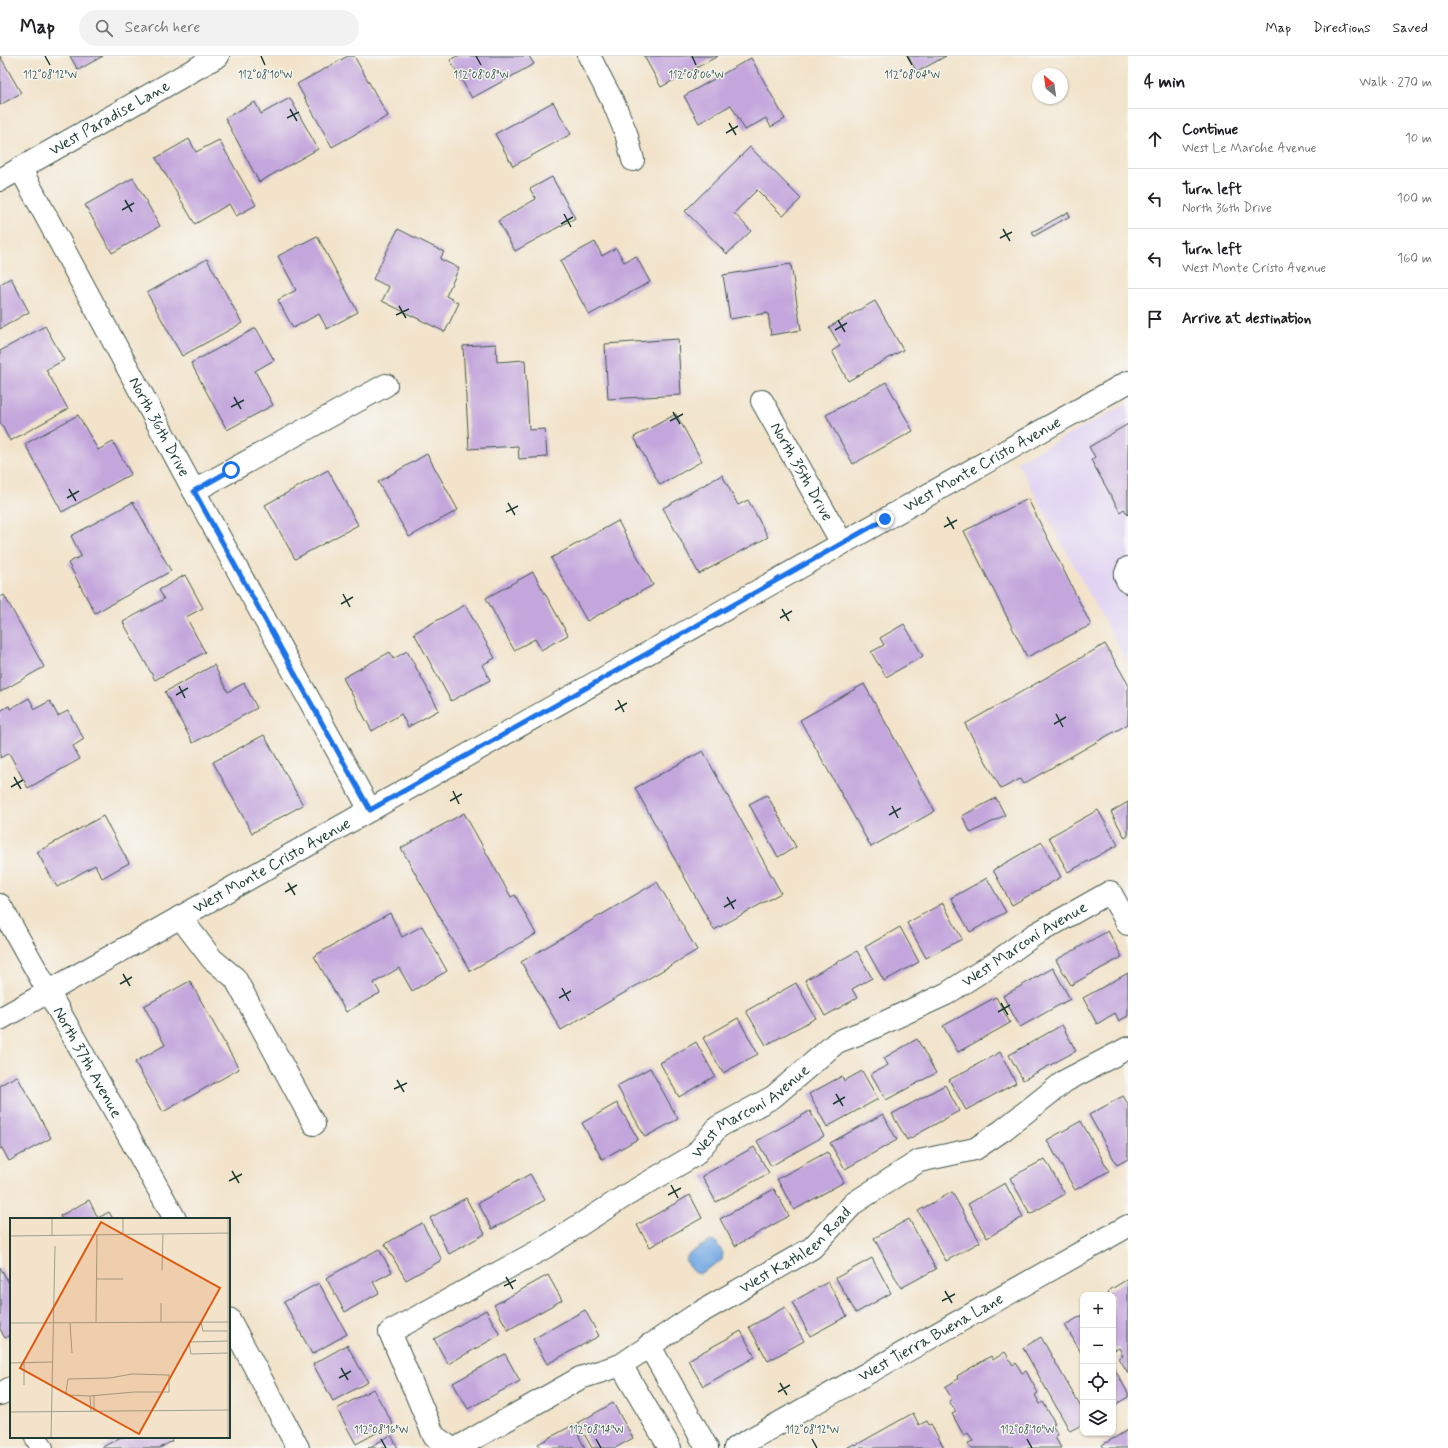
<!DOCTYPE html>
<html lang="en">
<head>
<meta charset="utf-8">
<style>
  :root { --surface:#fff; --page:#f2f2f2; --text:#202124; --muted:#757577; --line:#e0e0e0 }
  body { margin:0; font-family:Mynerve,sans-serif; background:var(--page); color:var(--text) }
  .controls { position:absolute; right:12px; bottom:12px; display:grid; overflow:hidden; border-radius:8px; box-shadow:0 1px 3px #0004 }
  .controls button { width:36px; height:36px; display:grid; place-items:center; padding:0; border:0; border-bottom:1px solid var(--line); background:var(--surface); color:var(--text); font:20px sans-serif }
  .compass { position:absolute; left:1032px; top:12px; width:36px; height:36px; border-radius:50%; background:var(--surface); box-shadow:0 1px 3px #0004; rotate:331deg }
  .stop { position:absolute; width:12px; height:12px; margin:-9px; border:3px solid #1a73e8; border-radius:50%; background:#fff }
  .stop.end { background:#1a73e8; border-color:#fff; box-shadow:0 1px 4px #0008 }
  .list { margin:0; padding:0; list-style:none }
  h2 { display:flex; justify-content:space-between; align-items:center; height:52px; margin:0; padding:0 16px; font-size:17px }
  h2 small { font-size:13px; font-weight:400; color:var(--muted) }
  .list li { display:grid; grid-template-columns:26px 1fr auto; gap:12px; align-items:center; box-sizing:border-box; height:60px; padding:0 16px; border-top:1px solid var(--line) }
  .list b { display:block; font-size:15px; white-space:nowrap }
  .list p { margin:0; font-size:13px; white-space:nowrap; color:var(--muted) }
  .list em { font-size:13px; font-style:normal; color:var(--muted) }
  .icon { flex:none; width:22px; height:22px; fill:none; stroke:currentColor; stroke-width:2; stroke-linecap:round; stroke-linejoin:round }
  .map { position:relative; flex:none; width:1128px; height:1392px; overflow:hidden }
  header { display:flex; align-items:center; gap:24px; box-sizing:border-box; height:56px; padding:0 20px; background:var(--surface); border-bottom:1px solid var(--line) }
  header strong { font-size:19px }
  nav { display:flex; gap:22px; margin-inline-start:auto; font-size:14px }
  .search { width:280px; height:36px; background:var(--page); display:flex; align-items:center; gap:10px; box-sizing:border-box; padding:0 14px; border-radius:22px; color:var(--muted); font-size:15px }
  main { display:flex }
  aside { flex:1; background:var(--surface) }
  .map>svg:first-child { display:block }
  .built { fill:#e1d4f3 }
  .water { fill:#78aae4; stroke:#4c748c }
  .building { fill:#c3a6dc }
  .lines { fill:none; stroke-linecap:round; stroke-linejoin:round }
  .minor-casing { stroke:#3f564a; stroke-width:24 }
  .minor { stroke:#fff; stroke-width:22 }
  .route { stroke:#1a73e8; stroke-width:5 }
  .ticks { fill:none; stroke:#1f3d34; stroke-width:1.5 }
  .labels { text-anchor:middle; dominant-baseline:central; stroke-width:3; stroke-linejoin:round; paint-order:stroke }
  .street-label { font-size:16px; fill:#1f3d34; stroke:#f6f6f2 }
  .inset-road { fill:none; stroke:#9ea18e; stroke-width:1 }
  .view { fill:#de580e; fill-opacity:0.15; stroke:#de580e; stroke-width:2 }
  .inset-edge { fill:none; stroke:#1f3d34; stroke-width:2 }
  .ticks-label { font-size:10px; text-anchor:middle; fill:#1f3d34; stroke:#f6f6f2; stroke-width:3; stroke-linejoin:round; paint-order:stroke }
</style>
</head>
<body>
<header>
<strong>Map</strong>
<div class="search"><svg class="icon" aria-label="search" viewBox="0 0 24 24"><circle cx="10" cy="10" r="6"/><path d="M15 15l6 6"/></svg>Search here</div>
<nav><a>Map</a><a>Directions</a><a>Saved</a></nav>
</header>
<main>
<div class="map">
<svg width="1128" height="1392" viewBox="0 0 1128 1392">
  <rect width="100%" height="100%" fill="#f6f6f2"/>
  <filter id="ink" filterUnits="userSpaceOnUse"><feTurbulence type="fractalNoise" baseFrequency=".025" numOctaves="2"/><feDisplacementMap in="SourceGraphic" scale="8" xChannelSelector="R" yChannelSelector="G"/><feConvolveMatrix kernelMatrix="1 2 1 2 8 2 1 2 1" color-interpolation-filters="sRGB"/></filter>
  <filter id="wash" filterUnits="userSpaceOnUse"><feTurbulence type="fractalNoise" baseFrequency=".012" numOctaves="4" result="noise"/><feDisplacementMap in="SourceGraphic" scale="16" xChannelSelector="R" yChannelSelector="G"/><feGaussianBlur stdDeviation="0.9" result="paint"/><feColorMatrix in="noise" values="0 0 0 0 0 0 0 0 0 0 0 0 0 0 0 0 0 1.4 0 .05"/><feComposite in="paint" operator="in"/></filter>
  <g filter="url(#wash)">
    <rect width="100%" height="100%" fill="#f2e3ca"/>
    <!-- built -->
    <path class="built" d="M 1128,347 L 1128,608 L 1017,406 Z"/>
    <!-- water -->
    <path class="water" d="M 710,1185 L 716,1186 L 723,1197 L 722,1204 L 699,1218 L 692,1215 L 685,1204 L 688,1198 Z"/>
    <g id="blocks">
      <!-- building -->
      <path class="building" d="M 0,0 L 21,37 L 0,49 Z
        M 70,0 L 103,0 L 78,14 Z
        M 348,0 L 354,0 L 388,60 L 332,91 L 297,28 Z
        M 457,0 L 529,0 L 534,8 L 472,42 L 450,4 Z
        M 644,0 L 718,0 L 661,31 Z
        M 908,0 L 946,0 L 917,16 Z
        M 751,2 L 785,63 L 771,71 L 766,62 L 745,74 L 731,49 L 699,67 L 684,40 Z
        M 290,42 L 318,93 L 259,126 L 225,62 L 255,46 L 261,58 Z
        M 553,46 L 571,78 L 513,110 L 495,78 Z
        M 189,83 L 196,96 L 219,84 L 256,149 L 236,160 L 229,148 L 195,168 L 156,102 Z
        M 750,91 L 801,143 L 783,160 L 757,134 L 734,157 L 751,175 L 727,198 L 685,155 Z
        M 552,121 L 575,162 L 515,195 L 498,165 L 536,143 L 530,133 Z
        M 133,122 L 160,170 L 112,197 L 85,149 Z
        M 1068,156 L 1070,160 L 1034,180 L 1032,176 Z
        M 398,173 L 444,196 L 440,203 L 459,212 L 446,240 L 459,247 L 445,276 L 382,245 L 389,231 L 373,223 Z
        M 317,180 L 358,256 L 327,273 L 319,258 L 293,272 L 278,244 L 296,234 L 278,200 Z
        M 595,186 L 602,200 L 616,192 L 624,206 L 636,200 L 650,226 L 589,259 L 560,205 Z
        M 207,203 L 242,267 L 182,300 L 147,237 Z
        M 791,208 L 801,274 L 771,279 L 768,257 L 730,263 L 723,219 Z
        M 11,222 L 29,256 L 0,273 L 0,228 Z
        M 875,245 L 903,294 L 848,325 L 832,295 L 840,290 L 829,271 Z
        M 45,270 L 64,304 L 46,314 L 68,353 L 10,385 L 0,366 L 0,295 Z
        M 256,272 L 274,304 L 255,315 L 273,349 L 227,374 L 191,307 Z
        M 678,283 L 681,339 L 608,343 L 605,288 Z
        M 496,288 L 497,306 L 525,304 L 529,374 L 545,373 L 547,401 L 519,403 L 518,390 L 469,393 L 463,290 Z
        M 886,326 L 913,375 L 853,408 L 826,359 Z
        M 676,358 L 702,405 L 660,429 L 634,381 Z
        M 78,359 L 98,394 L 113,386 L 131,418 L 62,456 L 25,388 Z
        M 1128,368 L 1128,459 L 1124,453 L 1120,456 L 1091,404 L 1095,401 L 1089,391 Z
        M 427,398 L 458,454 L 409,481 L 378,426 Z
        M 328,414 L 358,469 L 295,503 L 265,449 Z
        M 722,419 L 738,449 L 748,444 L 768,481 L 699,518 L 663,452 Z
        M 1028,443 L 1091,569 L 1027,601 L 964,475 Z
        M 133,446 L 171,515 L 95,557 L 68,507 L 81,500 L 71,480 Z
        M 618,465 L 653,529 L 587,565 L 551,502 Z
        M 533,516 L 568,579 L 541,594 L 535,583 L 514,594 L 486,542 Z
        M 185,519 L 203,552 L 186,561 L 205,596 L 155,624 L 123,566 L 164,543 L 159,534 Z
        M 4,539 L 44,611 L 0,636 L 0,541 Z
        M 465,549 L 495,602 L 482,609 L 490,624 L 451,645 L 414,577 Z
        M 904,568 L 923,600 L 886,621 L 871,596 L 884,589 L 880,582 Z
        M 1105,588 L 1128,628 L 1128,668 L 1023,728 L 1020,723 L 1001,733 L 965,668 Z
        M 407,595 L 439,654 L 408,671 L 401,658 L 372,675 L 343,622 L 390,596 L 393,603 Z
        M 214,609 L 228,636 L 244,627 L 257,652 L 193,687 L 165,636 Z
        M 864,628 L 935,755 L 871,791 L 800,664 Z
        M 29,642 L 35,653 L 50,645 L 58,660 L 68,655 L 84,683 L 73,690 L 80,703 L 28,732 L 9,697 L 0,702 L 0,655 L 9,650 L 10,653 Z
        M 264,679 L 303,749 L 252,777 L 213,706 Z
        M 703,695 L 781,837 L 714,874 L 635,732 Z
        M 767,739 L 796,791 L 778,801 L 749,748 Z
        M 996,742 L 1005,759 L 971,777 L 962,760 Z
        M 1128,746 L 1128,780 L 1125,782 L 1111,756 Z
        M 1098,754 L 1118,789 L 1068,816 L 1049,781 Z
        M 464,757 L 511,841 L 515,839 L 536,878 L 470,915 L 401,792 Z
        M 103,760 L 129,807 L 102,822 L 95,809 L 57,831 L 37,796 Z
        M 1042,786 L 1061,821 L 1012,849 L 993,814 Z
        M 987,822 L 1006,856 L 970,876 L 951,842 Z
        M 657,826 L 697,894 L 561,974 L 521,906 Z
        M 943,847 L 962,883 L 926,902 L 907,867 Z
        M 390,857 L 402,881 L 422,870 L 447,915 L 412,935 L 399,912 L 374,927 L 380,937 L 346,956 L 314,900 Z
        M 900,871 L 919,906 L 884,925 L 865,891 Z
        M 1108,875 L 1122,901 L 1071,929 L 1056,904 Z
        M 857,895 L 872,922 L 852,933 L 857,942 L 825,960 L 805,924 Z
        M 1053,912 L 1070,943 L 1020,971 L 1003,940 Z
        M 1128,917 L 1128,960 L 1119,965 L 1115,957 L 1097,968 L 1083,942 Z
        M 190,925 L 239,1013 L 163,1056 L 135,1006 L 165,989 L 144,950 Z
        M 796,927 L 816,962 L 766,989 L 746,955 Z
        M 996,941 L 1010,967 L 958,996 L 943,970 Z
        M 738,962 L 758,998 L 723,1017 L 703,982 Z
        M 1062,969 L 1076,995 L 1023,1024 L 1009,999 Z
        M 917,983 L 936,1017 L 886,1044 L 871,1018 L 888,1009 L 884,1002 Z
        M 696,986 L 715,1020 L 679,1041 L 660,1007 Z
        M 1000,996 L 1016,1027 L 966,1054 L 949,1024 Z
        M 650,1012 L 678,1063 L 645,1081 L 617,1030 Z
        M 862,1015 L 878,1043 L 827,1071 L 809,1038 L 842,1020 L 844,1025 Z
        M 17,1020 L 51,1082 L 9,1105 L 2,1092 L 0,1093 L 0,1029 Z
        M 945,1029 L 959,1055 L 907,1084 L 892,1058 Z
        M 1123,1040 L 1128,1048 L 1128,1103 L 1117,1109 L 1089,1059 Z
        M 617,1047 L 638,1083 L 602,1103 L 582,1067 Z
        M 810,1055 L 824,1080 L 771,1110 L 757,1085 Z
        M 883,1058 L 897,1084 L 845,1113 L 830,1087 Z
        M 1081,1065 L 1109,1115 L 1075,1134 L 1047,1084 Z
        M 754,1091 L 769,1117 L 716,1146 L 702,1120 Z
        M 827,1096 L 844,1126 L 794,1154 L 777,1123 Z
        M 1045,1103 L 1065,1138 L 1030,1158 L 1010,1122 Z
        M 530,1118 L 545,1144 L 492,1173 L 478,1147 Z
        M 1005,1127 L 1023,1161 L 987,1182 L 968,1148 Z
        M 774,1133 L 789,1160 L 735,1190 L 720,1163 Z
        M 952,1136 L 980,1186 L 946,1205 L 918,1155 Z
        M 690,1139 L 702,1162 L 650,1191 L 637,1169 Z
        M 466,1142 L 485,1178 L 449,1198 L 430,1162 Z
        M 89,1144 L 98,1162 L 109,1156 L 113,1163 L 62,1163 L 60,1160 Z
        M 909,1163 L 936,1213 L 901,1232 L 874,1182 Z
        M 422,1167 L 442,1204 L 406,1224 L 385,1188 Z
        M 379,1193 L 392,1216 L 373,1226 L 379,1237 L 345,1256 L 326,1222 Z
        M 872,1202 L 891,1237 L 856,1257 L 836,1222 Z
        M 0,1211 L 11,1231 L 11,1279 L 5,1282 L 0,1273 Z
        M 548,1219 L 562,1244 L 508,1274 L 494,1249 Z
        M 1128,1223 L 1128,1317 L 1119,1302 L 1123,1300 L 1119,1292 L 1115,1294 L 1113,1291 L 1113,1239 L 1107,1239 L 1109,1238 L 1108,1235 Z
        M 828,1226 L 847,1260 L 810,1280 L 792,1246 Z
        M 319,1227 L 347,1278 L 312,1298 L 284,1246 Z
        M 785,1251 L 804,1285 L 768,1305 L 749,1271 Z
        M 486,1254 L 500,1279 L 448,1308 L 434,1283 Z
        M 585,1254 L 599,1280 L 547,1308 L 533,1283 Z
        M 1083,1259 L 1083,1300 L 1065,1269 Z
        M 741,1275 L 755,1301 L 703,1330 L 688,1304 Z
        M 1041,1281 L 1083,1355 L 1083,1368 L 1070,1375 L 1023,1292 Z
        M 347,1289 L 368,1326 L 333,1345 L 313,1308 Z
        M 1005,1296 L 1013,1309 L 1016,1307 L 1022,1317 L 1026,1315 L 1038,1337 L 1035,1339 L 1040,1348 L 1043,1346 L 1055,1367 L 1052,1369 L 1058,1379 L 1055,1381 L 1061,1392 L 971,1392 L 968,1387 L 973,1385 L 968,1377 L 964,1380 L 952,1358 L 956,1356 L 949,1345 L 952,1343 L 945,1331 L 958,1323 L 957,1320 L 991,1300 L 993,1304 Z
        M 505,1298 L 520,1325 L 468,1353 L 453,1327 Z
        M 1113,1310 L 1128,1337 L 1128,1341 L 1113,1350 Z
        M 373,1333 L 393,1368 L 356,1388 L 337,1353 Z
        M 613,1347 L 633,1382 L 615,1392 L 592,1392 L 578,1367 Z
        M 913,1357 L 919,1369 L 927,1365 L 929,1369 L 931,1368 L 944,1392 L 846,1392 L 854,1388 L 856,1389 Z
        M 573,1369 L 585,1392 L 540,1392 L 538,1388 Z
        M 1128,1374 L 1128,1392 L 1104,1392 L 1102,1389 Z
        M 391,1379 L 398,1392 L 368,1392 Z
        M 121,1381 L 170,1381 L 172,1385 L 160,1392 L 101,1392 Z"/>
    </g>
  </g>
  <g filter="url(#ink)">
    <use href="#blocks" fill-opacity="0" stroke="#3f564a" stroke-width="1"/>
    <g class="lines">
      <defs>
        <g id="minor">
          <path d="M 589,0 L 614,48 L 626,77 L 633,104"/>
          <path id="s1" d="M 20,112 L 194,435 L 370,754"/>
          <path id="s2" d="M 0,124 L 218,0"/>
          <path id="s3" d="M 762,345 L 842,487"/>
          <path d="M 194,435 L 386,329"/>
          <path d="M 1128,512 L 1125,520 L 1128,526"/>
          <path id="s4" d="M 0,849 L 175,1163"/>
          <path d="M 180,861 L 212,903 L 235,922 L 314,1068"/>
          <path id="s5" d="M 0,963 L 1128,326"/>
          <path d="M 229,1263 L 298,1392"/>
          <path d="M 649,1289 L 707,1392"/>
          <path d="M 621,1309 L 670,1392"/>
          <path d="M 0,1338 L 11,1332"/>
          <path d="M 36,1381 L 42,1392"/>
          <path id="s6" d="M 451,1392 L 434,1380 L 390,1276 L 544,1192 L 625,1140 L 695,1099 L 718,1071 L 773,1041 L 837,986 L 868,974 L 946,938 L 999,904 L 1034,879 L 1110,836 L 1128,868"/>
          <path id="s7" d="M 457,1392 L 580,1322 L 621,1309 L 694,1260 L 812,1192 L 854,1147 L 919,1105 L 975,1093 L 1003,1074 L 1065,1025 L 1128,992"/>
          <path id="s8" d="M 735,1392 L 1128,1170"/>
        </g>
      </defs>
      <!-- minor casing -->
      <use href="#minor" class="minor-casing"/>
      <!-- minor -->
      <use href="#minor" class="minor"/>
    </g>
  </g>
  <g class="lines" filter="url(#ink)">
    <!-- route -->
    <path class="route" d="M 231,414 L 194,435 L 370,754 L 885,463"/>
  </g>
  <!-- ticks -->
  <path class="ticks" d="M 45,0 L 50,9M 261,0 L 265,9M 476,0 L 481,9M 692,0 L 696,9M 907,0 L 912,9M 290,53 L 297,65M 287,62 L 299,56M 729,67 L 736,79M 726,77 L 738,70M 125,144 L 132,156M 122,154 L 134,147M 564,158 L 571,171M 561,168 L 573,161M 1003,173 L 1010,185M 1000,182 L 1012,176M 399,250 L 406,262M 396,259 L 409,253M 838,264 L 845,276M 835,274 L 847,267M 234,341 L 241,353M 231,351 L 244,344M 673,356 L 680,368M 670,365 L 683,358M 69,433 L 76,445M 67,442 L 79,435M 508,447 L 515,459M 506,456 L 518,450M 947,461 L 954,473M 944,471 L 957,464M 343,538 L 350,551M 341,548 L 353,541M 782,553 L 789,565M 780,562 L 792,555M 179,630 L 185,642M 176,639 L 188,632M 618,644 L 624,656M 615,654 L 627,647M 1056,658 L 1063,671M 1054,668 L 1066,661M 14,721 L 21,733M 11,731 L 23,724M 453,735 L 459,748M 450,745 L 462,738M 892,750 L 898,762M 889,759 L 901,752M 288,827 L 295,839M 285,836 L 297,829M 727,841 L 734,853M 724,851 L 736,844M 123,918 L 130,930M 120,928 L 132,921M 562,932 L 569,945M 559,942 L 571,935M 1001,947 L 1008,959M 998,956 L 1010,949M 397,1024 L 404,1036M 394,1033 L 407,1027M 836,1038 L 843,1050M 833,1048 L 845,1041M 232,1115 L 239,1127M 229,1125 L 242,1118M 671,1129 L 678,1142M 668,1139 L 681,1132M 506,1221 L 513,1233M 504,1230 L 516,1224M 945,1235 L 952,1247M 942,1245 L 955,1238M 341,1312 L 348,1324M 339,1322 L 351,1315M 780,1327 L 787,1339M 778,1336 L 790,1329M 381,1383 L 386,1392M 596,1383 L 601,1392M 812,1383 L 817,1392M 1027,1383 L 1032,1392"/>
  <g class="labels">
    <!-- street labels -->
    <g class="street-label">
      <text stroke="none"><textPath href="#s2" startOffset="126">West Paradise Lane</textPath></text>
      <text stroke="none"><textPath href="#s1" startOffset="294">North 36th Drive</textPath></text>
      <text stroke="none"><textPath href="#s5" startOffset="1128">West Monte Cristo Avenue</textPath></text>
      <text stroke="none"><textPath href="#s3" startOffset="81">North 35th Drive</textPath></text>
      <text stroke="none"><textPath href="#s5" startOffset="312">West Monte Cristo Avenue</textPath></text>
      <text stroke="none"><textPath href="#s6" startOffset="882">West Marconi Avenue</textPath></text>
      <text stroke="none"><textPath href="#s4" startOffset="180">North 37th Avenue</textPath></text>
      <text stroke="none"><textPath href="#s6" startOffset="558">West Marconi Avenue</textPath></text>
      <text stroke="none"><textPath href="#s7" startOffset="394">West Kathleen Road</textPath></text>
      <text stroke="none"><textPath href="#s8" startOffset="225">West Tierra Buena Lane</textPath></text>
    </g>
  </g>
  <!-- overview -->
  <g transform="translate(10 1162)">
    <rect width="220" height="220" fill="#f2e3ca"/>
    <path class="inset-road" d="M 42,0 L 42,17M 113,0 L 113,17M 0,18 L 220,15M 152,52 L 153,16M 86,61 L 113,61M 151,85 L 151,104M 191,104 L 193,113 L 218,113M 0,105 L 218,104M 60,105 L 62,135M 86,105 L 87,17M 218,123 L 179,124 L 181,136 L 218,135M 0,145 L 42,144M 14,145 L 14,167M 122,156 L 159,157 L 159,174 L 124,174 L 80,178 L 58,177 L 56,174 L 58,161 L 100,160 ZM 84,177 L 84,193M 80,178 L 81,193M 0,194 L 220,192M 41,220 L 45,28M 218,220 L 218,0"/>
    <path class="view" d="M 91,4 L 210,70 L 129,216 L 10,150 Z"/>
    <rect width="220" height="220" class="inset-edge"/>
  </g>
  <g class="ticks-label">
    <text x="50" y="22">112°08'12"W</text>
    <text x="265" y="22">112°08'10"W</text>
    <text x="481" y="22">112°08'08"W</text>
    <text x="696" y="22">112°08'06"W</text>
    <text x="912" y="22">112°08'04"W</text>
    <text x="381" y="1377">112°08'16"W</text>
    <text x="596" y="1377">112°08'14"W</text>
    <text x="812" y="1377">112°08'12"W</text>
    <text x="1027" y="1377">112°08'10"W</text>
  </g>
</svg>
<div class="controls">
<button>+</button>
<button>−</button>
<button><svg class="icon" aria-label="locate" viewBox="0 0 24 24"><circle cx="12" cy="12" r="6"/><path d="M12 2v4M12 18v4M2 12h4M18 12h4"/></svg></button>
<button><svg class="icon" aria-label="layers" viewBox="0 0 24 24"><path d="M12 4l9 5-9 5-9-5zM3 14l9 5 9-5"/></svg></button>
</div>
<svg class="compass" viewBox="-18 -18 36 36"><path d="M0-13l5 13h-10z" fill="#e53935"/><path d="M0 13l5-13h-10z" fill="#757577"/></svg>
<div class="stop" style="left:231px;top:414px"></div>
<div class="stop end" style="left:885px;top:463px"></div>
</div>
<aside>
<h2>4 min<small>Walk · 270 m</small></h2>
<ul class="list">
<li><svg class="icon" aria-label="ahead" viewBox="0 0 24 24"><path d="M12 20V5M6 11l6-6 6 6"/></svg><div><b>Continue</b><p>West Le Marche Avenue</p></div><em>10 m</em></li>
<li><svg class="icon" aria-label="left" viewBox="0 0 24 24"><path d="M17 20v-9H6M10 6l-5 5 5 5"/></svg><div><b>Turn left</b><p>North 36th Drive</p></div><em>100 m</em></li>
<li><svg class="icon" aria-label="left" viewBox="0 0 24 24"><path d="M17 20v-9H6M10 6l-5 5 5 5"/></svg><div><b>Turn left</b><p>West Monte Cristo Avenue</p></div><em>160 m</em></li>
<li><svg class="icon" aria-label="arrive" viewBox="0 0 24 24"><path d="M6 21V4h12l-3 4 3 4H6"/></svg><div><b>Arrive at destination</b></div></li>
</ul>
</aside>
</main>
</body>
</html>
